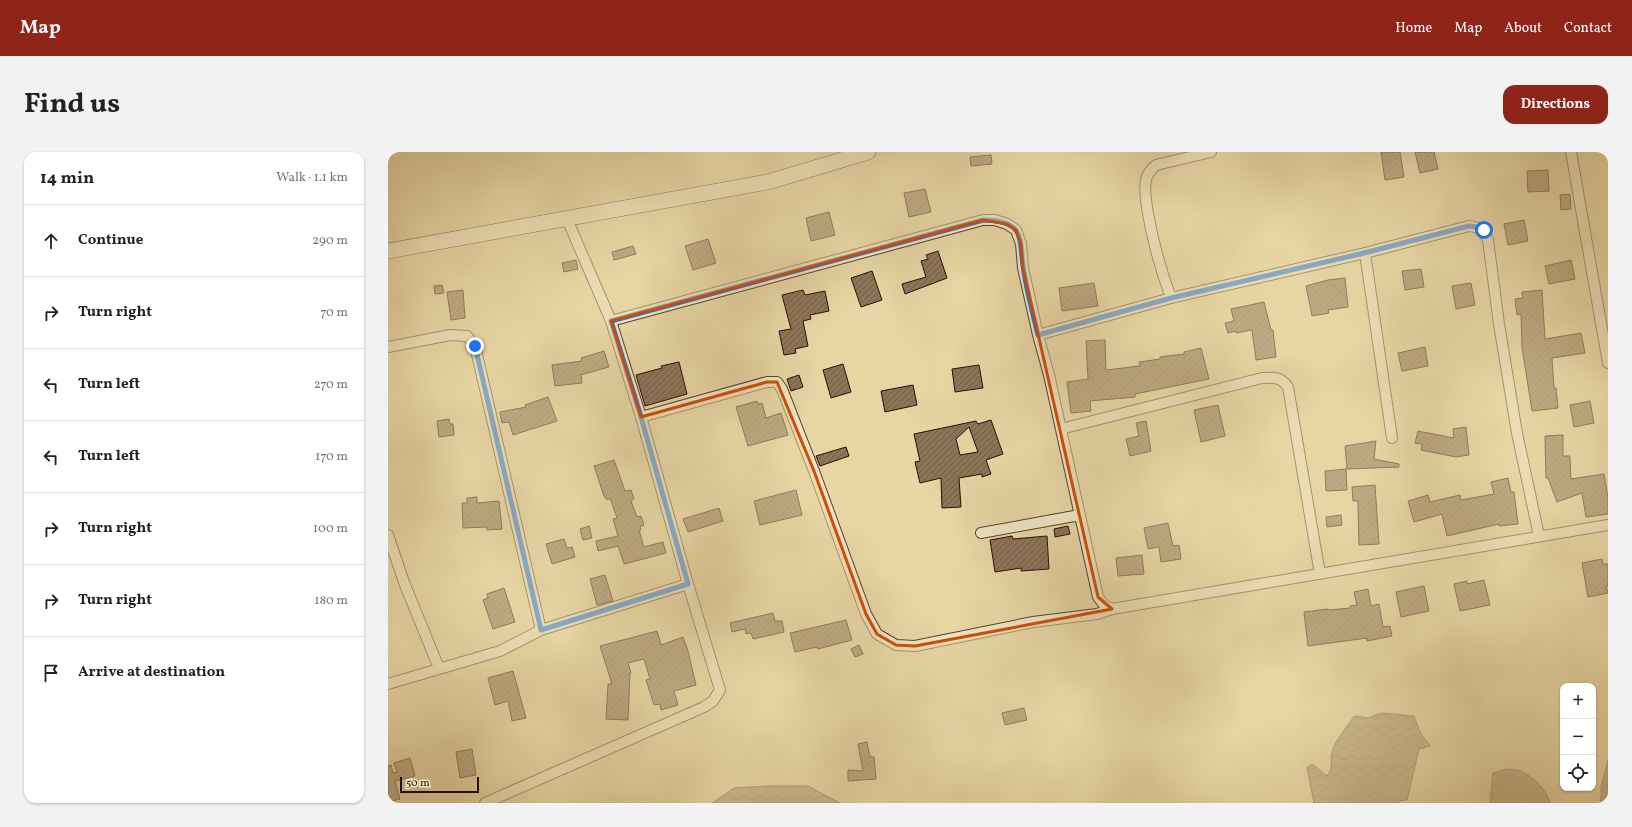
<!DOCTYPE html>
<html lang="en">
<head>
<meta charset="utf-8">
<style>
  :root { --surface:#fff; --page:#f2f2f2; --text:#222; --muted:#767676; --line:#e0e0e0; --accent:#8f2418 }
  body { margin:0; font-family:Vollkorn,serif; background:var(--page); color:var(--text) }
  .controls { position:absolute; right:12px; bottom:12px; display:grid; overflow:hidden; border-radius:8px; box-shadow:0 1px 3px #0004 }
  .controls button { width:36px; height:36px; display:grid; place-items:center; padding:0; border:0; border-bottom:1px solid var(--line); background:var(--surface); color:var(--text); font:20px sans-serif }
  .scale { position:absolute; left:12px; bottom:10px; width:79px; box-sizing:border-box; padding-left:4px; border:2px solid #2a0e04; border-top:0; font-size:11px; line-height:14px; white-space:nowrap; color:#2a0e04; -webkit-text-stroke:3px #efe4c4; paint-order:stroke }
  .stop { position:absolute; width:12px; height:12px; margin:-9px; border:3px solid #1a73e8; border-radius:50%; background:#fff }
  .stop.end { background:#1a73e8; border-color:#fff; box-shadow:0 1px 4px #0008 }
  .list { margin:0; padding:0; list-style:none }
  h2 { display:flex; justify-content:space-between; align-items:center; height:52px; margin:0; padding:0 16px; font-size:17px }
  h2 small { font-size:13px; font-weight:400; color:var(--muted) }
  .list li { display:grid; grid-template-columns:26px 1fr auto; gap:12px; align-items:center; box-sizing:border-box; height:72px; padding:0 16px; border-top:1px solid var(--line) }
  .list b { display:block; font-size:15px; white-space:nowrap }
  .list em { font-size:13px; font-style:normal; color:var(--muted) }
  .icon { flex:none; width:22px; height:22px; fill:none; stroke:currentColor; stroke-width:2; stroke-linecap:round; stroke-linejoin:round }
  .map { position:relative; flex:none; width:1220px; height:651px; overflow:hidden; border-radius:12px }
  header { display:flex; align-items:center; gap:24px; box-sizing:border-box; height:56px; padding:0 20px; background:var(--accent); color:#fff }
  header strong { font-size:19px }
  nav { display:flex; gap:22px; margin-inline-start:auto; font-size:14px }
  .intro { display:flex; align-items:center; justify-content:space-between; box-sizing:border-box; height:96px; padding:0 24px }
  h1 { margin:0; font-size:28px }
  .button { padding:10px 18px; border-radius:12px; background:var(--accent); color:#fff; font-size:14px; font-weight:700 }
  main { display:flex; gap:24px; padding:0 24px }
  aside { flex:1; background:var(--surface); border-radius:12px; box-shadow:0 1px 3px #0004 }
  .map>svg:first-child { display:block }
  .water { fill:url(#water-waves); stroke:#755d44 }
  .building { fill:url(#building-hatch); stroke:#2a0e04; fill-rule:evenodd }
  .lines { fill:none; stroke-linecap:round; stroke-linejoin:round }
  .street-casing { stroke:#59402c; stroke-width:12 }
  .secondary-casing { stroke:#2a0e04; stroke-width:16 }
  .street { stroke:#efe4c4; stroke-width:10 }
  .secondary { stroke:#efe4c4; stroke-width:15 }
  .route { stroke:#1a73e8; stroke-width:5 }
  .marked { fill:none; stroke:#cc4e0b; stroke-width:3; stroke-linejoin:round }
</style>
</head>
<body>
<header>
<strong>Map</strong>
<nav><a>Home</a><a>Map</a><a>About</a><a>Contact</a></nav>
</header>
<div class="intro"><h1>Find us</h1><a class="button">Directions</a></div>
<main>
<aside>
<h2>14 min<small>Walk · 1.1 km</small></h2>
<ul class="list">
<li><svg class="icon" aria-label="ahead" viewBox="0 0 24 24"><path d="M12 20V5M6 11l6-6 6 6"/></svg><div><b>Continue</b></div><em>290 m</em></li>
<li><svg class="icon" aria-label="right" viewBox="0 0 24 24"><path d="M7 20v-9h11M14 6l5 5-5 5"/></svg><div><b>Turn right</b></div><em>70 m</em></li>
<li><svg class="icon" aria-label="left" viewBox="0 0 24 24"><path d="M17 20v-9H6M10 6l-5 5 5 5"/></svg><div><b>Turn left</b></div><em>270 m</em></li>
<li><svg class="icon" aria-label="left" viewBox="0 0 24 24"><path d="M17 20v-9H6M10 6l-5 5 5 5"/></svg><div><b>Turn left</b></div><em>170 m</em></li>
<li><svg class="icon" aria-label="right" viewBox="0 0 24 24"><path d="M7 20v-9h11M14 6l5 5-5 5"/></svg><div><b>Turn right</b></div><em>100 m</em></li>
<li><svg class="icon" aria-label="right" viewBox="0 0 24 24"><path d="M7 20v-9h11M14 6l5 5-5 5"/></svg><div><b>Turn right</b></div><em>180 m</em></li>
<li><svg class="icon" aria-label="arrive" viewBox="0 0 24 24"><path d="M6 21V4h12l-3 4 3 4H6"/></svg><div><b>Arrive at destination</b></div></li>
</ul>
</aside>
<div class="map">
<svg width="1220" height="651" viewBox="0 0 1220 651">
  <defs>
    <pattern id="water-waves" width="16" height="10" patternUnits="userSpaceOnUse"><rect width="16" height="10" fill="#a7916e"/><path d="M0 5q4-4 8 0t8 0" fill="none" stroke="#887558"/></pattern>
    <pattern id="building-hatch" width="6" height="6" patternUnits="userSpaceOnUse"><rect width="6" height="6" fill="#8c7557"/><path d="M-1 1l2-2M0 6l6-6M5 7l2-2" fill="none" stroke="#735e46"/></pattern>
  </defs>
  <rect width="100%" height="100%" fill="#e7d5a4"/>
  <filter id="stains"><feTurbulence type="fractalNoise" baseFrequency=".005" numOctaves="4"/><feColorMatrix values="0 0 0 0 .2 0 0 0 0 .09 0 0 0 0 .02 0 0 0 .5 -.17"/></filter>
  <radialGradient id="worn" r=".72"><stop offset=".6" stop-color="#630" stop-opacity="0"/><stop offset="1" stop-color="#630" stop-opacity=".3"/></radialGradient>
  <!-- water -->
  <path class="water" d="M 995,561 L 1026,564 L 1032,580 L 1042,594 L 1031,597 L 1019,648 L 1010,649 L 1011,651 L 926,651 L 919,616 L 924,612 L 939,624 C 947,613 941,610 944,600 C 948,586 959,576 966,564 L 982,566 L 987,563 Z
    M 1220,608 L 1220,651 L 1213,651 L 1213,635 Z
    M 1118,617 C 1123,618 1130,617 1135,620 C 1146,626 1159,638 1162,651 L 1102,651 L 1105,621 Z
    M 380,634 L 420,634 L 452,651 L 324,651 L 346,636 Z"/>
  <!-- building -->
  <path class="building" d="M 993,0 L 1012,0 L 1016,25 L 997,28 Z
    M 1027,0 L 1046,0 L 1050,17 L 1032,21 Z
    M 603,3 L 604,12 L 583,14 L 582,5 Z
    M 1160,18 L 1161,39 L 1140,40 L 1139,19 Z
    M 537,37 L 543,60 L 521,65 L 516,41 Z
    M 1182,42 L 1183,57 L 1173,58 L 1172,43 Z
    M 441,60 L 447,83 L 423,89 L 418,66 Z
    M 1136,68 L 1140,89 L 1120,93 L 1116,72 Z
    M 320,87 L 328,111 L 305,118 L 297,94 Z
    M 245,94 L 248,102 L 226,108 L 224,100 Z
    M 550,99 L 559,126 L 517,142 L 514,132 L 538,125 L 533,109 L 540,107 L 538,103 Z
    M 188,108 L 190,117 L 176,120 L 174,111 Z
    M 1183,108 L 1187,127 L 1161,132 L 1157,114 Z
    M 1033,117 L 1036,135 L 1017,138 L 1014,119 Z
    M 484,119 L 494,148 L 473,155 L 463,126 Z
    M 957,126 L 960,155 L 940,158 L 941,161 L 924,164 L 918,134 L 940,128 Z
    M 706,131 L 710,154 L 674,159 L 671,136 Z
    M 1083,131 L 1087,153 L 1068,157 L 1064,134 Z
    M 54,133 L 56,141 L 47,142 L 46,134 Z
    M 75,138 L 77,166 L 63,168 L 59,140 Z
    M 415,138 L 417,143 L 437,139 L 441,159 L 422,163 L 423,167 L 415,169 L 420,194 L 407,197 L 408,201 L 396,203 L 391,179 L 403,177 L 394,143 Z
    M 1154,138 L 1157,187 L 1193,181 L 1197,201 L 1164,206 L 1166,236 L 1168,236 L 1170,256 L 1144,259 L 1134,195 L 1133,162 L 1129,163 L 1127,147 L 1135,146 L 1134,140 Z
    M 876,150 L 883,178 L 885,178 L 888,205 L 868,208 L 864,178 L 848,181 L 848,179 L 840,181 L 837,171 L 846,169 L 843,157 Z
    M 717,188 L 718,218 L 752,214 L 751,210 L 772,207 L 772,205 L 796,202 L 796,200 L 813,196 L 821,227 L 747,242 L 747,245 L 702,249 L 703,259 L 683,261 L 679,230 L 700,227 L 698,189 Z
    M 1037,195 L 1040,214 L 1014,219 L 1010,201 Z
    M 216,199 L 221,215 L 193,223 L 194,231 L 167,234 L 164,213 L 194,209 L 193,206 Z
    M 291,210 L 299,242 L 257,254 L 248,223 L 274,216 L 273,214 Z
    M 455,212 L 463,240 L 443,246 L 435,218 Z
    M 591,213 L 595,236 L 567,240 L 564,217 Z
    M 411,223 L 415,235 L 403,239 L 399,227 Z
    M 525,233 L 529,253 L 497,260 L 493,239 Z
    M 160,245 L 169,269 L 125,283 L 121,270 L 114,271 L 112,260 L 138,255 L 137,253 Z
    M 369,249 L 370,252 L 374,251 L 378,266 L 393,261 L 400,283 L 360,294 L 348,255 Z
    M 1202,249 L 1206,271 L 1186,275 L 1182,253 Z
    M 830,253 L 837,284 L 813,290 L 806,258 Z
    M 61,267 L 62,272 L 65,272 L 66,283 L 51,285 L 49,269 Z
    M 603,268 L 615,302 L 598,308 L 603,322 L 594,325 L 594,322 L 571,326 L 573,355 L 554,356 L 553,326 L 532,331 L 527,310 L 532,309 L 526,282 L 588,269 L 590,272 ZM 581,275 L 590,300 L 572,303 L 568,287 Z
    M 758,269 L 763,299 L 742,304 L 738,287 L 751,284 L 748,271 Z
    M 1078,275 L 1081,303 L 1068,305 L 1033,298 L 1034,292 L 1027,291 L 1030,279 L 1066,286 L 1065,277 Z
    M 1175,283 L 1175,304 L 1182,304 L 1183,327 L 1216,322 L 1220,346 L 1220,362 L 1198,365 L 1194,341 L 1169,350 L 1160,326 L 1158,326 L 1157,284 Z
    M 988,289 L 986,307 L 1011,312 L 1011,315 L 959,317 L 957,294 Z
    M 458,295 L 461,304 L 432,314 L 428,304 Z
    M 226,308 L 237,339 L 243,338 L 246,347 L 243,349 L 249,365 L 253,364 L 256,373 L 252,375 L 253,378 L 251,378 L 256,395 L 275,390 L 278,401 L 236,412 L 230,394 L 210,399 L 208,389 L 230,384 L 225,367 L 229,366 L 222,346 L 219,348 L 216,344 L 206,314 Z
    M 958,317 L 959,338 L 938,339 L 937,319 Z
    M 1120,326 L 1123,340 L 1126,340 L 1130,372 L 1111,374 L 1111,372 L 1059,384 L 1054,362 L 1026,370 L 1020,349 L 1040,343 L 1042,350 L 1072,343 L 1073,348 L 1106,342 L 1103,330 Z
    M 987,333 L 991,392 L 971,393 L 970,349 L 965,349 L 964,335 Z
    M 408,338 L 414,363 L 372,373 L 366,349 Z
    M 89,345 L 89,351 L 111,349 L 114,377 L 99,378 L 99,375 L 75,376 L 74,351 L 79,351 L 79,346 Z
    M 331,356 L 335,369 L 300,380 L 295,367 Z
    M 953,363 L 954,373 L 939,375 L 938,365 Z
    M 780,371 L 785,394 L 791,393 L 793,407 L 773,410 L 771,395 L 760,397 L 756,376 Z
    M 201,374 L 204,386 L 195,388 L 192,377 Z
    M 680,374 L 682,382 L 667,385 L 666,377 Z
    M 624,384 L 625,387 L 659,384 L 661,417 L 633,419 L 633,416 L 607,420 L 602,388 Z
    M 176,387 L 179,396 L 184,395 L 187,405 L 164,412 L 158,392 Z
    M 754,403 L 756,422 L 730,424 L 728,406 Z
    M 1214,407 L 1215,412 L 1220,412 L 1220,434 L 1218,434 L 1220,441 L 1200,445 L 1194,411 Z
    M 217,423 L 225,449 L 209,453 L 202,427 Z
    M 1096,428 L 1102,453 L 1072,459 L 1066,432 L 1079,429 L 1079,432 Z
    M 1036,434 L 1041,459 L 1013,465 L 1008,440 Z
    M 116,436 L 127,470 L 105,477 L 95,448 L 100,446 L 99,442 Z
    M 980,437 L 983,454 L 991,452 L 995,475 L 1002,474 L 1004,484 L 979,489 L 979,486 L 920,494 L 916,460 L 940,457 L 941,458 L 962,456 L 962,454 L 969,453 L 966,440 Z
    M 385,461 L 387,469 L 394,469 L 396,480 L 365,487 L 363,481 L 358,482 L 357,477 L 344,480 L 342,471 Z
    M 458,468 L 464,488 L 430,497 L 429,495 L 407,500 L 402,481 Z
    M 269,479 L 273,493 L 295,485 L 300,499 L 308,533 L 286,539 L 290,553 L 273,558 L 272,552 L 266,553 L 258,528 L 262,527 L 256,507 L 240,511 L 243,521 L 242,521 L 240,568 L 218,567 L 220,532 L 224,532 L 212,494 Z
    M 471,493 L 475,502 L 467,505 L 463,497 Z
    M 125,519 L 138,566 L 124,569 L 120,549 L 107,553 L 100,526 Z
    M 636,556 L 639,568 L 617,573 L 614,561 Z
    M 479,590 L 482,605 L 486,605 L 488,627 L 460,629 L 460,618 L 475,619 L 470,592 Z
    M 84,597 L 88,623 L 72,626 L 68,600 Z
    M 22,606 L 27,624 L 7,629 L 12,647 L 0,650 L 0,614 L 3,613 L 5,621 L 9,620 L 6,611 Z"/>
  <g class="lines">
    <defs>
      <path id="street" d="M 1183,0 L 1220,211
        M 977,101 L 1004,286
        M 783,146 C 772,116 764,87 759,56 C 758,47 756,37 758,28 C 759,22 763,18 768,13 L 823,0
        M 223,169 L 595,68 L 607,68 L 619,72 L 628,78 L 633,92 L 635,116 L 650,183 L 661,223 L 710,445 L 716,453 L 724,457 L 1220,373
        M 650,183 L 783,146 L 977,101 L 1081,74 C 1092,75 1095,78 1100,88 L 1111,172 L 1129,281 L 1151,384
        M 0,195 L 62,183 L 79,184 L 87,194 L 153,478
        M 253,265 L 379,230 L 389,230 L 394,237 L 426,319 L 478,462 L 489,482 L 508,493 L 527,494 L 645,470 L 709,462 L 724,457
        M 673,277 L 874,226 C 886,225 893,225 900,235 L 932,422
        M 593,381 L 692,363
        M 0,383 L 17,433 L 51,516
        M 0,532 L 112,499 L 153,478 L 300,432
        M 97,651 L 316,555 L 325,549 L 332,538 L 300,432 L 253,265 L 223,169 L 179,67"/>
      <path id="secondary" d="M 0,99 L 380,30 L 480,0"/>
    </defs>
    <!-- street casing -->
    <use href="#street" class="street-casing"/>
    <!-- secondary casing -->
    <use href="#secondary" class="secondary-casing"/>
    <!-- street -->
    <use href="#street" class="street"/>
    <!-- secondary -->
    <use href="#secondary" class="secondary"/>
  </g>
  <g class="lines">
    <!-- route -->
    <path class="route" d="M 87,194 L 153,478 L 300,432 L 253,265 L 223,169 L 595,68 C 606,68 619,69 627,77 C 633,83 633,96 634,104 C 636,130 644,157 650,183 L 783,146 L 976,101 L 1081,74 L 1089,75 L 1096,78"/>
  </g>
  <!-- marked area -->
  <path d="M0 0H1220V651H0ZM 595,68 L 619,72 L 628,78 L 633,92 L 635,116 L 710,445 L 724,457 L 527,494 L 508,493 L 489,482 L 478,462 L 426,319 L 389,230 L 379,230 L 253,265 L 223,169 Z" fill="#e7d5a4" fill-opacity=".55" fill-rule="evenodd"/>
  <path class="marked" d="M 595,68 L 619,72 L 628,78 L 633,92 L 635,116 L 710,445 L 724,457 L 527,494 L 508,493 L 489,482 L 478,462 L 426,319 L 389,230 L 379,230 L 253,265 L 223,169 Z"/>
  <rect width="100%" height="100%" filter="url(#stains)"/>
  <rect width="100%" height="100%" fill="url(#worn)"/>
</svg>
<div class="controls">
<button>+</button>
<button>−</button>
<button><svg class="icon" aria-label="locate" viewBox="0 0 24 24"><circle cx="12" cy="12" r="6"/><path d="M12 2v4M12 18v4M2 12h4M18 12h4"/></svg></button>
</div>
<div class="scale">50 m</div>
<div class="stop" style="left:1096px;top:78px"></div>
<div class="stop end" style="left:87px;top:194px"></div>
</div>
</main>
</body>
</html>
